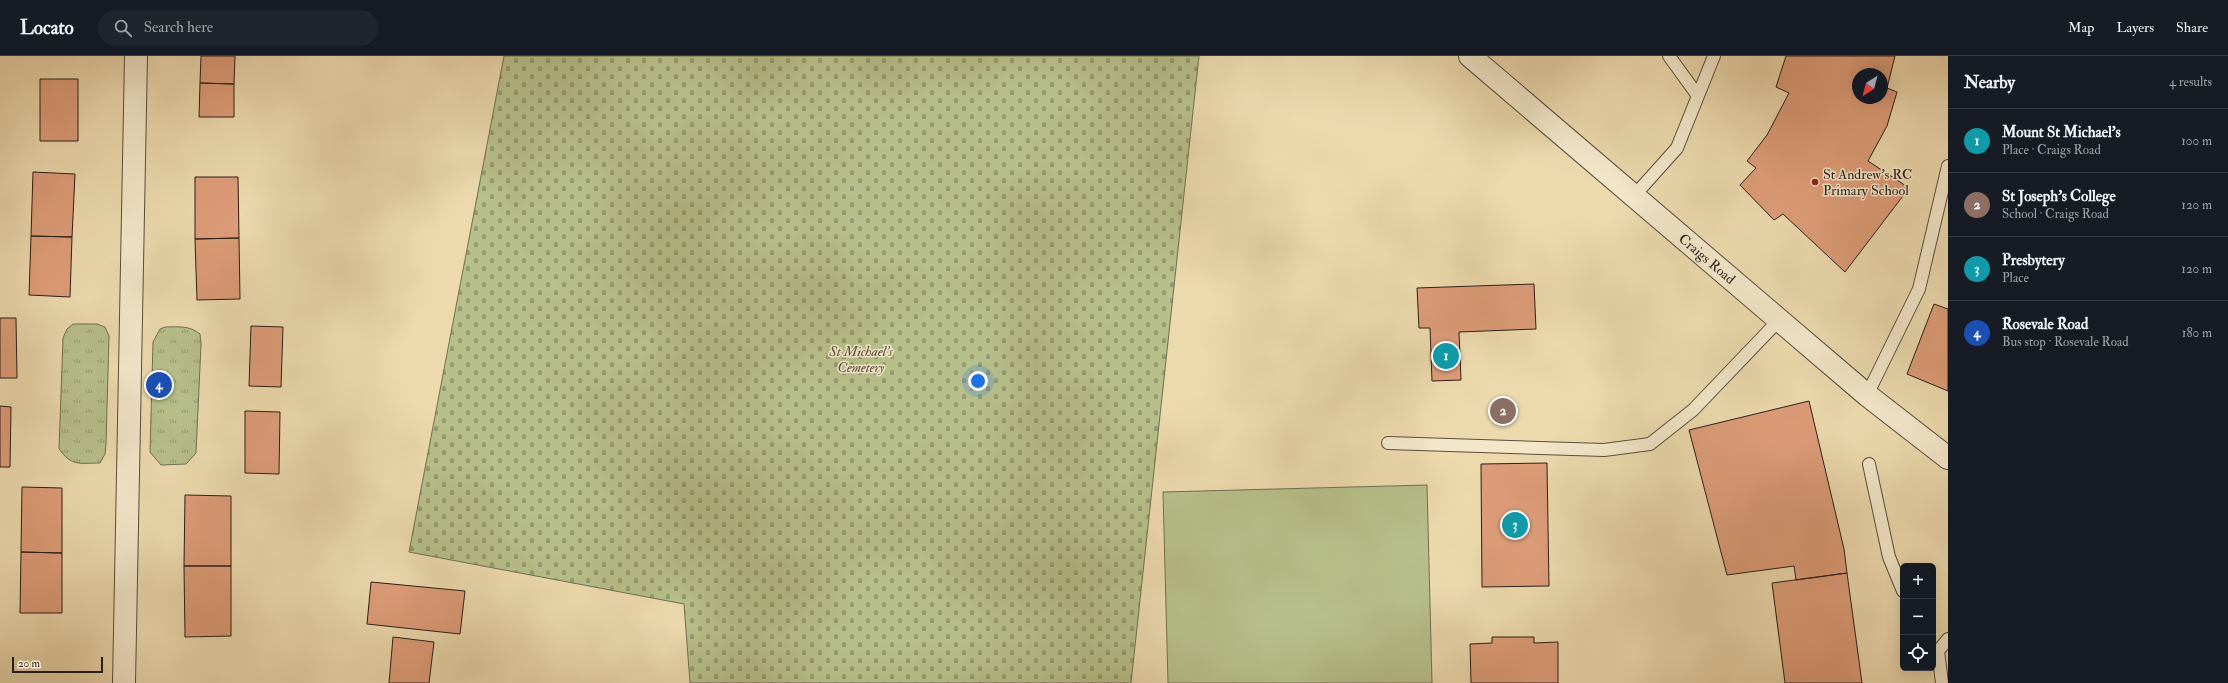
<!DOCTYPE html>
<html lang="en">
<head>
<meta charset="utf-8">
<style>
  :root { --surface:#171b24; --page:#20242c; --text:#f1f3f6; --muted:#9ea1a6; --line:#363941; --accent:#c59692 }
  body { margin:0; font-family:"IM FELL Double Pica",serif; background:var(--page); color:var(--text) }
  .controls { position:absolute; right:12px; bottom:12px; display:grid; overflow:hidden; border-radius:6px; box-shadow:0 4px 16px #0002 }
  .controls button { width:36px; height:36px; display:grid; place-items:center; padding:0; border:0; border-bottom:1px solid var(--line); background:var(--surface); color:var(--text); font:20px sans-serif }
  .compass { position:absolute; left:1852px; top:12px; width:36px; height:36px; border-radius:50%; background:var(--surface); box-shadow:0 4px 16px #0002; rotate:216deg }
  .scale { position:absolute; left:12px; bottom:10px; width:91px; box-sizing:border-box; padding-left:4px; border:2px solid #2a1e19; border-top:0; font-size:11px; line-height:14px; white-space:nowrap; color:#2a1e19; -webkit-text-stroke:3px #f3e7ca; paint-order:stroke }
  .you { position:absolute; left:978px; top:325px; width:14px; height:14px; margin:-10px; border:3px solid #fff; border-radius:50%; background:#1a73e8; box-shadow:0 0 0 6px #1a73e833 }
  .badge { display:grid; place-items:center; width:26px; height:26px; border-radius:50%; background:var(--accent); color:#fff; font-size:13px; font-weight:700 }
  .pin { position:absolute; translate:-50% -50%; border:2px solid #fff; box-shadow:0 1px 4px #0006 }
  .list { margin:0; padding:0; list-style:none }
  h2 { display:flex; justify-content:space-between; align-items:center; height:52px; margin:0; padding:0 16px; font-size:17px }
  h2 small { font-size:13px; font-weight:400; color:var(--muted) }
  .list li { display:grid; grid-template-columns:26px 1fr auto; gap:12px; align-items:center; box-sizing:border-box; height:64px; padding:0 16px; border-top:1px solid var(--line) }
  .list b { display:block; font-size:15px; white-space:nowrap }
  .list p { margin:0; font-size:13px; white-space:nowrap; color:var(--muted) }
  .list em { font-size:13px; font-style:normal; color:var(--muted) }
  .icon { flex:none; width:22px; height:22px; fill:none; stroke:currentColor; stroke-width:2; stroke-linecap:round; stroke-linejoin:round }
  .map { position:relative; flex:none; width:1948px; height:627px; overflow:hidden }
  header { display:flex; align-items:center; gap:24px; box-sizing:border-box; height:56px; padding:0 20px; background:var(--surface); border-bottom:1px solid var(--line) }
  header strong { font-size:19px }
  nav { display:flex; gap:22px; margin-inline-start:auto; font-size:14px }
  .search { width:280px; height:36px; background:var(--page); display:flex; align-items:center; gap:10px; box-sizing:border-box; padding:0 14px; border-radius:22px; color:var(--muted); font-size:15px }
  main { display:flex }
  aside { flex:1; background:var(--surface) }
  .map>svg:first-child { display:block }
  .grass { fill:url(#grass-tufts); stroke:#706f52 }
  .cemetery { fill:url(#cemetery-stones); stroke:#706f52 }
  .pitch { fill:#b7c08a; stroke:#706f52 }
  .building { fill:#dd9d78; stroke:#2a1e19; fill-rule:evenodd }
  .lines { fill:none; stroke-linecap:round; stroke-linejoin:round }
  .service-casing { stroke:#5a4d3e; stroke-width:14 }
  .minor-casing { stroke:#5a4d3e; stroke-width:24 }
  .tertiary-casing { stroke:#5a4d3e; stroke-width:24 }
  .service { stroke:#f3e7ca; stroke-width:12 }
  .minor { stroke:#f3e7ca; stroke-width:22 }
  .tertiary { stroke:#f3e7ca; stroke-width:22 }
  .poi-dot { fill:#8f2418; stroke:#f3e7ca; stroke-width:1.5 }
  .labels { text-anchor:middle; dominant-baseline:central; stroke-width:3; stroke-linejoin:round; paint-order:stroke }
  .poi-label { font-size:14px; fill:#2a1e19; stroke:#f3e7ca; text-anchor:start }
  .street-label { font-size:14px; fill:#2a1e19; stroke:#f3e7ca }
  .park-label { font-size:14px; font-style:italic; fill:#544f3b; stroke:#f3e7ca }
</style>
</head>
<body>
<header>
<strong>Locato</strong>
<div class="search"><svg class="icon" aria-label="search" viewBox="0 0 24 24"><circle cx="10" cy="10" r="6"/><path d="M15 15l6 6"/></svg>Search here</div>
<nav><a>Map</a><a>Layers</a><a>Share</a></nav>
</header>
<main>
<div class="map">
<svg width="1948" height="627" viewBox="0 0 1948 627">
  <defs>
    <pattern id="grass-tufts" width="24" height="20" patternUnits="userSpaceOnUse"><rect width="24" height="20" fill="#b7c08a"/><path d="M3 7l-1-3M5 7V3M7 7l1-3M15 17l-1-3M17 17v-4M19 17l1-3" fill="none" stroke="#959b70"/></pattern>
    <pattern id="cemetery-stones" width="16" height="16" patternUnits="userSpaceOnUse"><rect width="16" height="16" fill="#b7c08a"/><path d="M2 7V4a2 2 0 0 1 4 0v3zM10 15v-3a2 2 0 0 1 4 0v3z" fill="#959b70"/></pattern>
  </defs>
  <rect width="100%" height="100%" fill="#ecdaad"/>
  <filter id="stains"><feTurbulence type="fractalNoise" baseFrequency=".005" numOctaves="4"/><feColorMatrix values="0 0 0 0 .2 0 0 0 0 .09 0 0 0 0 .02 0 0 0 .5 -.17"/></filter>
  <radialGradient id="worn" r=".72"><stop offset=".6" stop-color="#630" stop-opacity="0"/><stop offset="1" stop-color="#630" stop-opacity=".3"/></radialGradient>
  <!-- grass -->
  <path class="grass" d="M 73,268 L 97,268 L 105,271 L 109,280 L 106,388 L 105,398 L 100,407 C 80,407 72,411 59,393 L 63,282 L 67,273 Z
    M 165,271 C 178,271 189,269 200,278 L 201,289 L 196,397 L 186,408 L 161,409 L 150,396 L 153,286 L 160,273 Z"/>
  <!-- cemetery -->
  <path class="cemetery" d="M 504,0 L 1199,0 L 1131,627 L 690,627 L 684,548 L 409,496 Z"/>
  <!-- pitch -->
  <path class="pitch" d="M 1427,429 L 1432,627 L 1168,627 L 1163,436 Z"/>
  <!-- building -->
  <path class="building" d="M 201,0 L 235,0 L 234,28 L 200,27 Z
    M 1786,0 L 1895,0 L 1887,32 L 1897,36 L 1887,70 L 1868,105 L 1909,132 L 1845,216 L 1783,158 L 1774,164 L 1740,129 L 1756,112 L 1747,105 L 1767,79 L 1789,37 L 1776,31 ZM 1858,18 L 1882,18 L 1882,42 L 1858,42 Z
    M 40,23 L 78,23 L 78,85 L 40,85 Z
    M 200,27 L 234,28 L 234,61 L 199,61 Z
    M 33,116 L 75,118 L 72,181 L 31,180 Z
    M 195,121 L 238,121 L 239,182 L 195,183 Z
    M 31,180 L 72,181 L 70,241 L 29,239 Z
    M 239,182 L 240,243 L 197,244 L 195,183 Z
    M 1534,228 L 1536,273 L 1459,276 L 1461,324 L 1432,325 L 1430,272 L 1419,272 L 1417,232 Z
    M 1934,248 L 1948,253 L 1948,335 L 1907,318 Z
    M 0,262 L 16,262 L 17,322 L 0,322 Z
    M 251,270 L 283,271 L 281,331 L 249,330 Z
    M 1809,345 L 1844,493 L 1847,517 L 1796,524 L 1794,510 L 1727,519 L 1689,374 Z
    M 0,350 L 11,351 L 10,411 L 0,411 Z
    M 245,355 L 280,356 L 279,418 L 245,417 Z
    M 1547,407 L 1549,530 L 1482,531 L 1481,408 Z
    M 22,431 L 62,432 L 62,497 L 21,496 Z
    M 185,439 L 231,440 L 231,510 L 184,510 Z
    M 21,496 L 62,497 L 62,557 L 20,557 Z
    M 184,510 L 231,510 L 231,580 L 185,581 Z
    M 1847,517 L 1862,627 L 1785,627 L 1772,527 Z
    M 371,526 L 465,535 L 460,578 L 367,568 Z
    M 393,581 L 434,586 L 429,627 L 389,627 Z
    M 1492,581 L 1534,581 L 1534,587 L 1558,586 L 1558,627 L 1471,627 L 1470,588 L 1492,587 Z"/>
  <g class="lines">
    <defs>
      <path id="service" d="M 1669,0 L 1698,40
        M 1634,140 L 1677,92 L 1714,0
        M 1867,339 L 1919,233 L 1948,110
        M 1388,387 L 1604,394 L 1650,388 L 1693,354 L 1780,263
        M 1869,408 L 1889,501 L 1903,535
        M 1942,627 L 1938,595 L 1948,583"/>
      <path id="minor" d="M 124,627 L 136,0"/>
      <g id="tertiary">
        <path id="s1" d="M 1470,0 L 1867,339 L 1948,402"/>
      </g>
    </defs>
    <!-- service casing -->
    <use href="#service" class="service-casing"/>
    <!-- minor casing -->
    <use href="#minor" class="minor-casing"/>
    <!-- tertiary casing -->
    <use href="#tertiary" class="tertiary-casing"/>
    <!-- service -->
    <use href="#service" class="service"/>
    <!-- minor -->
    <use href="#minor" class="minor"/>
    <!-- tertiary -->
    <use href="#tertiary" class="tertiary"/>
  </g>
  <!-- markers -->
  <circle class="poi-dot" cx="1815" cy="126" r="4"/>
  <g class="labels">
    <!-- poi labels -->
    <g class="poi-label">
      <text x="1823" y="118">St Andrew's RC<tspan x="1823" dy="16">Primary School</tspan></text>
    </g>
    <!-- street labels -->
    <g class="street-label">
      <text stroke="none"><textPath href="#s1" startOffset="312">Craigs Road</textPath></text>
    </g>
    <!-- park labels -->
    <g class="park-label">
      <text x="861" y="295">St Michael's<tspan x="861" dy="16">Cemetery</tspan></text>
    </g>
  </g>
  <rect width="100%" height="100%" filter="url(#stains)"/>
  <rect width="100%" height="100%" fill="url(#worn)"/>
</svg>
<div class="controls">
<button>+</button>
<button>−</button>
<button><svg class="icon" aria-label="locate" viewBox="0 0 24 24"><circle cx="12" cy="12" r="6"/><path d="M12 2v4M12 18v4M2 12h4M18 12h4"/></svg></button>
</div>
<svg class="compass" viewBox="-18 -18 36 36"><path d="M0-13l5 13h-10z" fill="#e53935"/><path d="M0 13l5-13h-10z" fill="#9ea1a6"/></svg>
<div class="scale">20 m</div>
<div class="you"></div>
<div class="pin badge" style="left:1446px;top:300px;background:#0f9aa8">1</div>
<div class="pin badge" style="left:1503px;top:355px;background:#8d6e63">2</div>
<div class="pin badge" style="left:1515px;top:469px;background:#0f9aa8">3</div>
<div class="pin badge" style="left:159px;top:329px;background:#1a4fb4">4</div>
</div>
<aside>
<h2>Nearby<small>4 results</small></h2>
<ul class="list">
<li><span class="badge" style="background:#0f9aa8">1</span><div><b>Mount St Michael's</b><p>Place · Craigs Road</p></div><em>100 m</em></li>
<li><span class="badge" style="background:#8d6e63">2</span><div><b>St Joseph's College</b><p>School · Craigs Road</p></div><em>120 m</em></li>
<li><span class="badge" style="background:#0f9aa8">3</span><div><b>Presbytery</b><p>Place</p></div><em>120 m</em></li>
<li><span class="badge" style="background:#1a4fb4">4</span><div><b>Rosevale Road</b><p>Bus stop · Rosevale Road</p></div><em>180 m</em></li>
</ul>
</aside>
</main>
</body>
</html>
